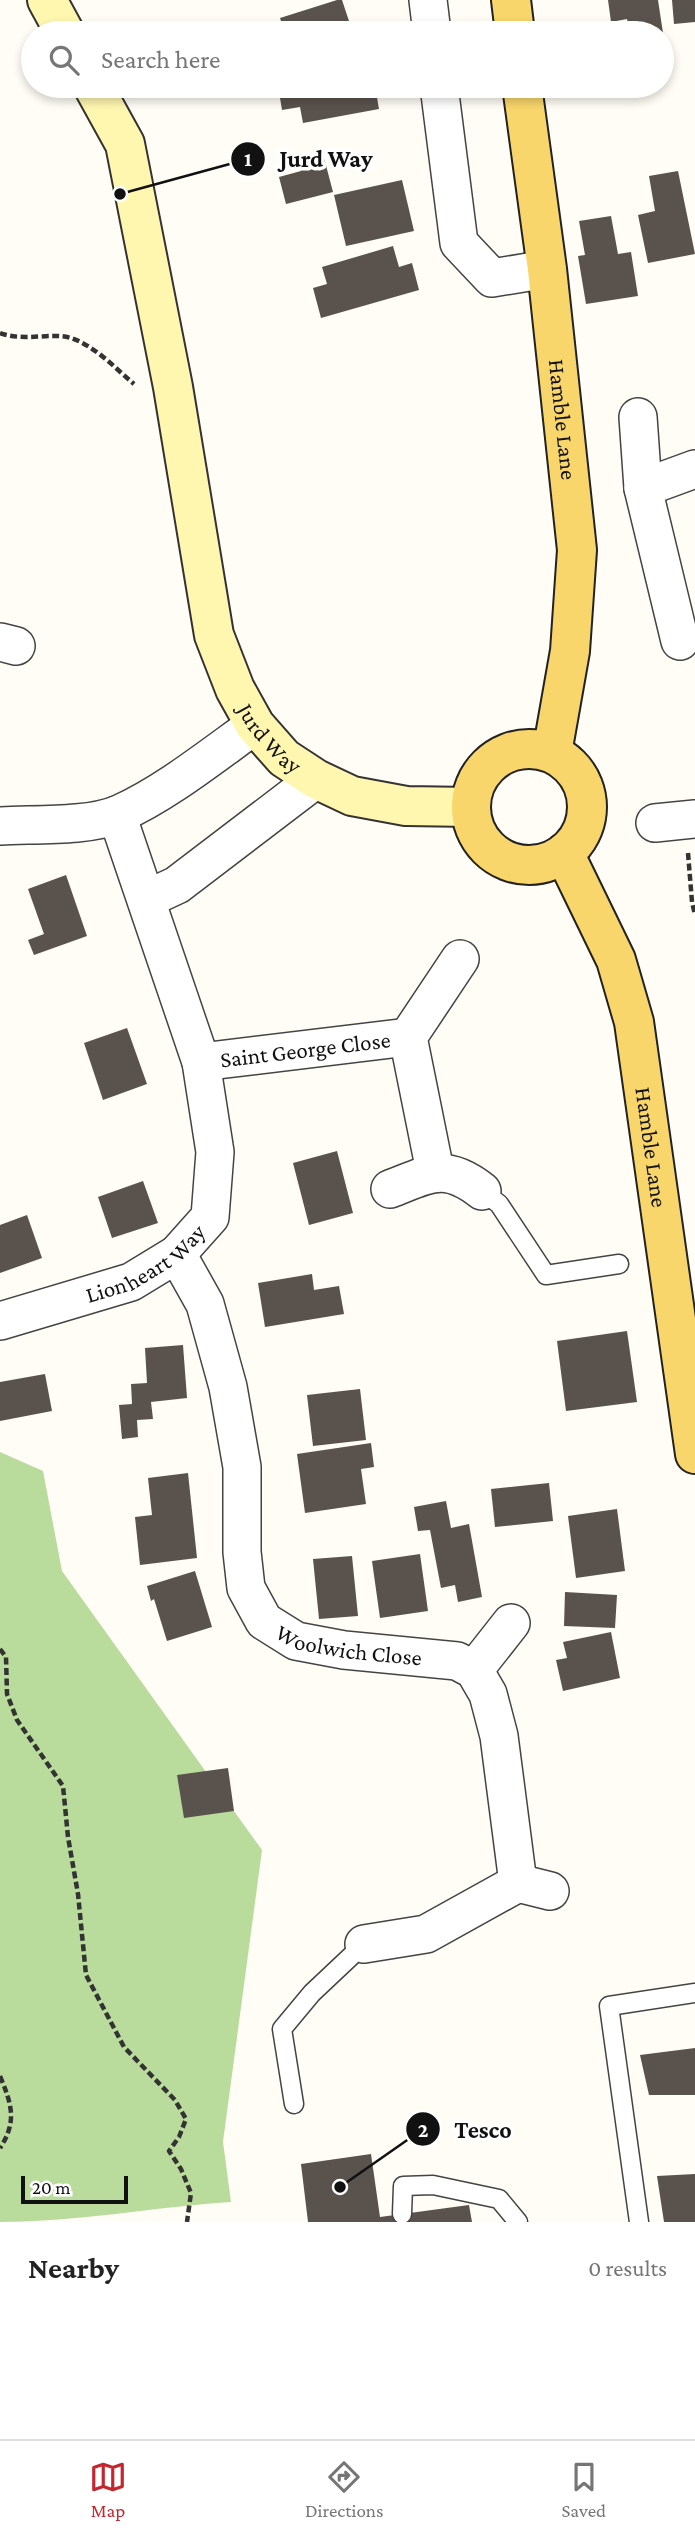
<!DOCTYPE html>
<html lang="en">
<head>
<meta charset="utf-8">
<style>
  :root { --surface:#fff; --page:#f6f6f6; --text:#222; --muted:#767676; --line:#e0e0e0; --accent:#c4262e }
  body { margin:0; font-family:"Crimson Pro",serif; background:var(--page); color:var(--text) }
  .scale { position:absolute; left:21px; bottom:18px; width:107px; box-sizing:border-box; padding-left:7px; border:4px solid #111; border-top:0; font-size:19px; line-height:24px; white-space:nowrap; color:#111; -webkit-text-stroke:5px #fff; paint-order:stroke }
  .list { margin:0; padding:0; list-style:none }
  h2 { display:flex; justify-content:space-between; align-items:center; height:91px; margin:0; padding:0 28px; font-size:30px }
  h2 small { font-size:23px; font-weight:400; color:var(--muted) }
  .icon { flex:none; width:38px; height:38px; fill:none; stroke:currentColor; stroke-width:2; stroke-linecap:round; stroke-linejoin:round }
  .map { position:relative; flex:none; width:695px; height:2222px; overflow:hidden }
  .search { position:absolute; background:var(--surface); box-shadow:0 4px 10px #0003; left:21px; right:21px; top:21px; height:77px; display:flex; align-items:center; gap:18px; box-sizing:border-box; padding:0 24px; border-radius:38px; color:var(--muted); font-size:26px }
  .sheet { height:217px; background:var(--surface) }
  nav { display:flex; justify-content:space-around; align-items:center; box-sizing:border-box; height:98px; border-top:2px solid var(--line); background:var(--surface); font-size:19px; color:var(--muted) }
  nav a { display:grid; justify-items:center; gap:4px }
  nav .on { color:var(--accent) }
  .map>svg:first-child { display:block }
  .forest { fill:#b9dc9c }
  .building { fill:#5a524d }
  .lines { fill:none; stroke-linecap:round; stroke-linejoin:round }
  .lane-casing { stroke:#444; stroke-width:21 }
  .street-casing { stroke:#444; stroke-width:40 }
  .secondary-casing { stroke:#333; stroke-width:42 }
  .primary-casing { stroke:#222; stroke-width:42 }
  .path { stroke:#333; stroke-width:4.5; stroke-dasharray:7 3.5; stroke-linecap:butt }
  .lane { stroke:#fff; stroke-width:18 }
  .street { stroke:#fff; stroke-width:37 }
  .secondary { stroke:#fff6b0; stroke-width:38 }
  .primary { stroke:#f9d66b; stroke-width:38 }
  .labels { text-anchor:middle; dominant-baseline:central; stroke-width:7; stroke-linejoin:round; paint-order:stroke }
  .street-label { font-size:23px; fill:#111; stroke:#fff }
  .leader { fill:none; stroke:#111; stroke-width:2.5 }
  .callout-dot { fill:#111; stroke:#fff; stroke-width:2.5 }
  .mark-label { font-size:21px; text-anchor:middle; font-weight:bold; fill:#fff }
  .callout-label { font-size:24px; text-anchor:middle; font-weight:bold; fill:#111; stroke:#fff; stroke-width:7; stroke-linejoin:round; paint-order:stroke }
</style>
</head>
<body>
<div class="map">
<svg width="695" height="2222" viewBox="0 0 695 2222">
  <rect width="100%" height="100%" fill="#fffdf5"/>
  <!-- forest -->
  <path class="forest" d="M 0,1452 L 43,1471 L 62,1571 L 262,1850 L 223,2142 L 231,2202 C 154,2207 77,2222 0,2222 Z"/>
  <!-- building -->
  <path class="building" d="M 337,0 L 342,0 L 353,33 L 285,33 L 280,18 Z
    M 608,0 L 658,0 L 663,33 L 630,33 L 627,19 L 611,22 Z
    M 672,0 L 695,0 L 695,22 L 674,24 Z
    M 278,86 L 375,86 L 379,109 L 303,123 L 300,107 L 282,110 Z
    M 323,154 L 333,192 L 286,204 L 279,177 L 301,171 L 298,160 Z
    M 678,171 L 695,254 L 648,263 L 638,215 L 655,211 L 649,176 Z
    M 402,180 L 414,231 L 346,246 L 334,195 Z
    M 611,216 L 618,254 L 631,252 L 638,296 L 586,304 L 578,256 L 585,255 L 579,221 Z
    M 393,246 L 399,267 L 412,263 L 419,290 L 321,318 L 313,288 L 327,284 L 322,267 Z
    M 66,875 L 87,936 L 34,955 L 28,940 L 44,934 L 28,889 Z
    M 127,1028 L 147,1084 L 103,1100 L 84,1043 Z
    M 337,1151 L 353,1213 L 309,1225 L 293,1163 Z
    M 143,1181 L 158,1223 L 112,1238 L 98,1197 Z
    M 27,1215 L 42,1258 L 0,1273 L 0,1225 Z
    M 312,1274 L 314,1290 L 339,1286 L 344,1314 L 265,1327 L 258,1283 Z
    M 627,1331 L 637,1402 L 566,1411 L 557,1341 Z
    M 183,1345 L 187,1398 L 151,1402 L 153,1419 L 137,1420 L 138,1437 L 122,1439 L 119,1405 L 132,1404 L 131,1384 L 147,1383 L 145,1348 Z
    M 45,1374 L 52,1411 L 0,1421 L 0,1382 Z
    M 360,1389 L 366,1440 L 313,1446 L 307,1395 Z
    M 371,1443 L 374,1467 L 361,1469 L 366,1504 L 305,1513 L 297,1454 Z
    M 188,1473 L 197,1558 L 140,1565 L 135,1517 L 152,1515 L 148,1478 Z
    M 549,1483 L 553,1521 L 495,1527 L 491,1489 Z
    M 446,1501 L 451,1528 L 469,1524 L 482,1597 L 458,1602 L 455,1585 L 441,1588 L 430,1530 L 418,1531 L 414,1507 Z
    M 617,1509 L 625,1571 L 576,1578 L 568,1516 Z
    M 420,1554 L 428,1611 L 380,1618 L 372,1561 Z
    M 352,1556 L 358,1616 L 319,1619 L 313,1559 Z
    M 195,1571 L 212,1627 L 167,1641 L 154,1599 L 151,1601 L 147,1586 Z
    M 565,1592 L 617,1595 L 615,1628 L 564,1626 Z
    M 611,1632 L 620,1678 L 563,1691 L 556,1660 L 567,1658 L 563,1642 Z
    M 228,1768 L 234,1811 L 184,1818 L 177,1775 Z
    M 695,2048 L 695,2095 L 649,2095 L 640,2055 Z
    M 371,2154 L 380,2217 L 469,2205 L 472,2222 L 308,2222 L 301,2164 Z
    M 695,2174 L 695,2222 L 664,2222 L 657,2176 Z"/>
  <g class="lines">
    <defs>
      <path id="lane" d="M 482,1191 L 499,1204 L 546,1275 L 619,1264
        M 294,2104 L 282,2029 L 312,1993 L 364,1944
        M 402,2214 L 403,2186 L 433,2185 L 499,2199 L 518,2222
        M 639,2222 L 609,2006 L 695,1993"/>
      <g id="street">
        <path d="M 428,0 L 432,33"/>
        <path d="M 439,86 L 459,243 L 492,278 L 547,269"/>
        <path d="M 638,417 L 643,488"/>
        <path d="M 680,641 L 643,488 L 695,469"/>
        <path d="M 0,642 L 16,646"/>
        <path d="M 655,823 L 695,819"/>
        <path d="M 0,826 C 33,824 89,827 119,814 C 166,793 213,755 255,725"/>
        <path d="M 147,899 L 177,885 L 316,779"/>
        <path id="s1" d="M 201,1062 L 408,1037"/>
        <path d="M 435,1171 L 408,1037 L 460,959"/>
        <path d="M 390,1189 C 429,1174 445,1162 482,1191"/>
        <path id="s2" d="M 177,1254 L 205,1304 L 228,1387 L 242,1467 L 242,1552 L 246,1588 L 264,1621 L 296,1641 L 344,1650 L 457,1661 L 474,1670 L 488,1694 L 499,1736 L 518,1883"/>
        <path id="s3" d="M 0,1321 L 131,1282 L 177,1254 L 210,1217 L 215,1152 L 201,1062 L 117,815"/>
        <path d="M 474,1670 L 511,1623"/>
        <path d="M 364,1944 L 426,1934 L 518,1883 L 550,1891"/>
      </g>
      <g id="secondary">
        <path d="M 47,0 L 65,33"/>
        <path id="s4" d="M 93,86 L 125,144 L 173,387 L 214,635 L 235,689 L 255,725 L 284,758 L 316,779 L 352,796 L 406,806 L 471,807"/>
      </g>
      <g id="primary">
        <path d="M 511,0 L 515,33"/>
        <path id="s5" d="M 522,86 L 547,269 L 577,550 L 570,651 L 552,753"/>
        <circle cx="529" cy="807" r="58"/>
        <path id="s6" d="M 564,853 L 616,960 L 634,1022 L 695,1454"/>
      </g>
    </defs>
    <!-- lane casing -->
    <use href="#lane" class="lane-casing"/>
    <!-- street casing -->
    <use href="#street" class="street-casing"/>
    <!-- secondary casing -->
    <use href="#secondary" class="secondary-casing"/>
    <!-- primary casing -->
    <use href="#primary" class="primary-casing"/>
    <!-- path -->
    <path class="path" d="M 0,333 C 24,342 52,332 71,338 C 95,346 115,368 134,384
      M 688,853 L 692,902 L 695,915
      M 0,1649 L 6,1657 L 7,1694 L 17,1720 L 63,1786 L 68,1837 L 78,1894 L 86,1975 L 124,2047 L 175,2100 L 186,2119 L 179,2137 L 169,2151 L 181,2169 L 191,2193 L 187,2222
      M 0,2076 C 11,2103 18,2121 0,2148"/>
    <!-- lane -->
    <use href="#lane" class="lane"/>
    <!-- street -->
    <use href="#street" class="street"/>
    <!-- secondary -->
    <use href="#secondary" class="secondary"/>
    <!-- primary -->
    <use href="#primary" class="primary"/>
  </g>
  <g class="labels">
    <!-- street labels -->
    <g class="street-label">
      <text stroke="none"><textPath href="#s5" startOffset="336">Hamble Lane</textPath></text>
      <text stroke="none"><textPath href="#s4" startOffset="684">Jurd Way</textPath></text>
      <text stroke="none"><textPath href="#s1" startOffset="105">Saint George Close</textPath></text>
      <text stroke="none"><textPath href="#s6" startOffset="310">Hamble Lane</textPath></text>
      <text stroke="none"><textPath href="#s3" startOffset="158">Lionheart Way</textPath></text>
      <text stroke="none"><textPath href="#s2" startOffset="474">Woolwich Close</textPath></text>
    </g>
  </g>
  <!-- callouts -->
  <path class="leader" d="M120 194L248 159M340 2187L423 2129"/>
  <g class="callout-dot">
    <circle cx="120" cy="194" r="7"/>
    <circle cx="340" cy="2187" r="7"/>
    <circle cx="248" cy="159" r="18"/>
    <circle cx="423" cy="2129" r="18"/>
  </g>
  <g class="mark-label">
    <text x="248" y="166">1</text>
    <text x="423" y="2137">2</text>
  </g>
  <g class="callout-label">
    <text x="326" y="167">Jurd Way</text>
    <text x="483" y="2138">Tesco</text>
  </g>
</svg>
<div class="scale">20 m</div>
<div class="search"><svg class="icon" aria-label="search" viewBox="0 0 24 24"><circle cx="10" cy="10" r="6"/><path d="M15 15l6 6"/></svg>Search here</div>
</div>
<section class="sheet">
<h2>Nearby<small>0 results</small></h2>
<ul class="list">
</ul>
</section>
<nav>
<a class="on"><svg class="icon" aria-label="map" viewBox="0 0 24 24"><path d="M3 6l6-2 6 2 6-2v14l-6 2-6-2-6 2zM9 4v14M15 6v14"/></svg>Map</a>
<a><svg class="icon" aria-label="directions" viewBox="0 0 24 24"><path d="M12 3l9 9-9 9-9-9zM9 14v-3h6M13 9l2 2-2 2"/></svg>Directions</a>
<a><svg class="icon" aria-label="saved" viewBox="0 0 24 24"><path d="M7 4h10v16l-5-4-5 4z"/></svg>Saved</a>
</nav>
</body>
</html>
